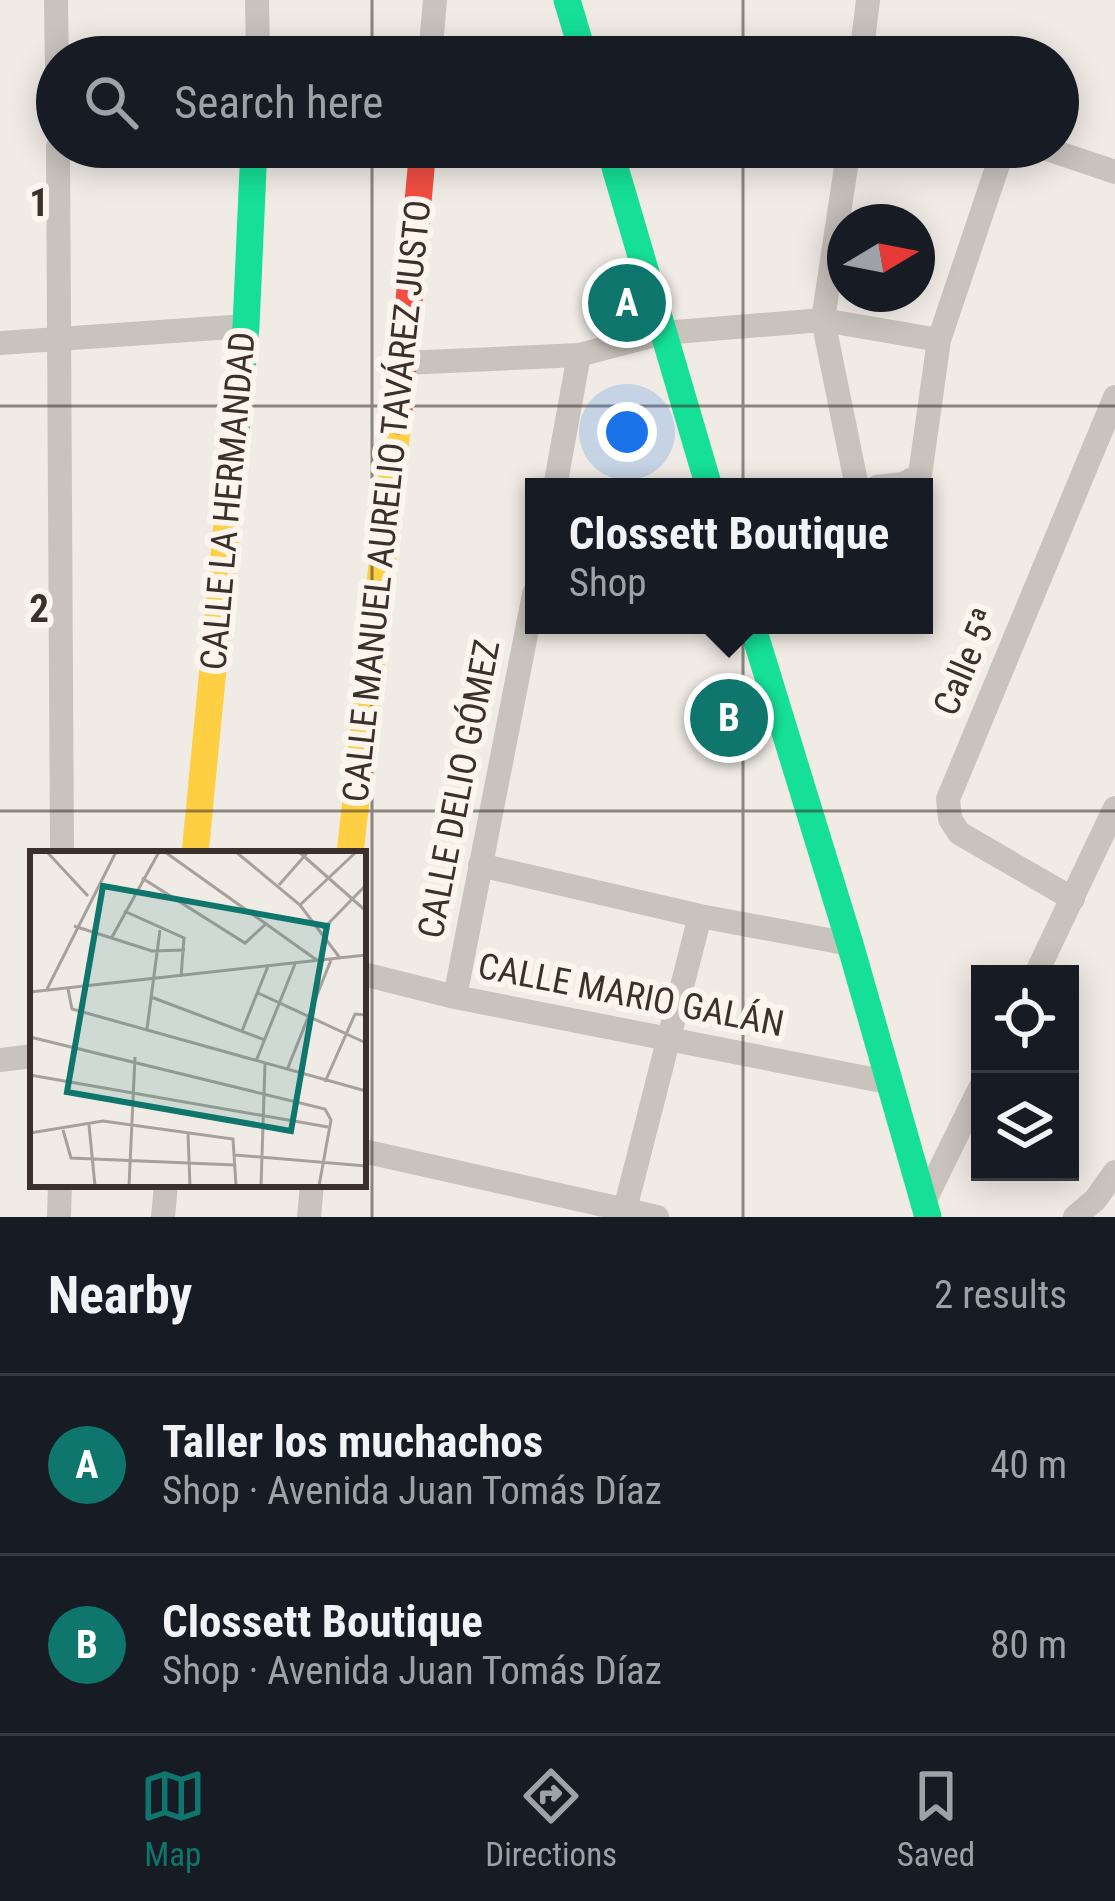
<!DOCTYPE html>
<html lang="en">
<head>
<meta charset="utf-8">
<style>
  :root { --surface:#171b24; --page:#20242c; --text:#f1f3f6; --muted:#9ea1a6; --line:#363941; --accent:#0f766e }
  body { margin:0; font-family:"Roboto Condensed",sans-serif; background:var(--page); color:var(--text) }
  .controls { position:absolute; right:36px; bottom:36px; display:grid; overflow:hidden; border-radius:0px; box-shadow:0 6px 30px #0003 }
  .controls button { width:108px; height:108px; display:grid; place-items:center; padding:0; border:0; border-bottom:3px solid var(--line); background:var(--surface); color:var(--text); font:60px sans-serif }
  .compass { position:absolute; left:827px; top:204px; width:108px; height:108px; border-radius:50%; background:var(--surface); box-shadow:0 6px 30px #0003; rotate:80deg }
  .you { position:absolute; left:627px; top:432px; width:42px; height:42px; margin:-30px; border:9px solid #fff; border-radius:50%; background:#1a73e8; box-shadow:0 0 0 18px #1a73e833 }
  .badge { display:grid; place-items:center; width:78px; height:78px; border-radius:50%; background:var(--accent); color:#fff; font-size:39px; font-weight:700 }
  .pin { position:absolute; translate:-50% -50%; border:6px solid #fff; box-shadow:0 3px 12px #0006 }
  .popup { position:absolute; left:525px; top:478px; width:408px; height:156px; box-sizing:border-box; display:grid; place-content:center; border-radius:0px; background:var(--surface); filter:drop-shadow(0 3px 9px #0005); font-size:39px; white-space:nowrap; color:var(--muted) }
  .popup b { font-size:45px; color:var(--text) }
  .popup::after { content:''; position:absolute; left:50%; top:100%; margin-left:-24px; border:24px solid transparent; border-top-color:var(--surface) }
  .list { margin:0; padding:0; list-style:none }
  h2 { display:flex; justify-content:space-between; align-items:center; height:156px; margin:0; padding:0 48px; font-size:51px }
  h2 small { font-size:39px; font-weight:400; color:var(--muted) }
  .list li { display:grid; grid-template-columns:78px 1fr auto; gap:36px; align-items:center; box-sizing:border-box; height:180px; padding:0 48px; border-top:3px solid var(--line) }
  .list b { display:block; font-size:45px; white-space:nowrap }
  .list p { margin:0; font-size:39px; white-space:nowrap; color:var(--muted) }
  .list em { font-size:39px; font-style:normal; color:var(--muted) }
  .icon { flex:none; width:66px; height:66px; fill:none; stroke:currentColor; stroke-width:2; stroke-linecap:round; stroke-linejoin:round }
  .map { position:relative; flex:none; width:1115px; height:1217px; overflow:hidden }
  .search { position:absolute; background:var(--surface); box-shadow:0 6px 30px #0003; left:36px; right:36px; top:36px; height:132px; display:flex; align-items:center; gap:30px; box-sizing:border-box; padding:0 42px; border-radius:66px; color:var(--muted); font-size:45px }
  .sheet { height:516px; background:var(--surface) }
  nav { display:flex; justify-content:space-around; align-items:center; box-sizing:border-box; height:168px; border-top:3px solid var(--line); background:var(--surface); font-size:33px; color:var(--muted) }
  nav a { display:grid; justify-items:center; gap:6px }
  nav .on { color:var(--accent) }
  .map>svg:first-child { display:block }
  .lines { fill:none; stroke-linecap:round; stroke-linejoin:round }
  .street { stroke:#c9c3be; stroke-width:24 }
  .fast { stroke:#16e098; stroke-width:27 }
  .slow { stroke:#ffcf43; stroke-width:27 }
  .jam { stroke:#f24e42; stroke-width:27 }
  .grid { fill:none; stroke:#3b302b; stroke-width:3; stroke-opacity:0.55 }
  .labels { text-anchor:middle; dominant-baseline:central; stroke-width:12; stroke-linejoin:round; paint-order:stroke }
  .street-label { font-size:36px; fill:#3b302b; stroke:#fbf5ee }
  .inset-road { fill:none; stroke:#a8a09b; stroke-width:3 }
  .view { fill:#0f766e; fill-opacity:0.15; stroke:#0f766e; stroke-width:6 }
  .inset-edge { fill:none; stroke:#3b302b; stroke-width:6 }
  .grid-label { font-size:39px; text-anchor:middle; font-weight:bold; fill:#3b302b; stroke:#fbf5ee; stroke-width:12; stroke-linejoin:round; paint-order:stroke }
</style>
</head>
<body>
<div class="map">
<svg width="1115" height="1217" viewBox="0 0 1115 1217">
  <rect width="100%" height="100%" fill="#f0ebe5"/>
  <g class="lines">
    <!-- street -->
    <path class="street" d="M 56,0 L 57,70
      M 257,0 L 258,57
      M 430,57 L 435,0
      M 861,57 L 868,0
      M 58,147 L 62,854
      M 849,147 L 823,320 L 857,487
      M 1041,147 L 1115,172
      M 0,343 L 246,326
      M 404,363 L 579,355 L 663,333 L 823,320 L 939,340
      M 555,487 L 579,355
      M 877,487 L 903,484 L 920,475 L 939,340 L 1004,147
      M 480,865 L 700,916 L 850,944
      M 1073,899 L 959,833 L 950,819 L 948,799 L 1115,397
      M 363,974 L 455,997 L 887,1082
      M 1036,974 L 1115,808
      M 455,997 L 534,594
      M 0,1060 L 33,1056
      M 363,1151 L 657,1217
      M 924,1202 L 980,1088
      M 59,1217 L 60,1184
      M 163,1217 L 166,1184
      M 309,1217 L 312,1184
      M 623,1217 L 700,916
      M 1075,1217 L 1095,1200 L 1115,1172"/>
    <!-- fast -->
    <path class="fast" d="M 567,0 L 584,57
      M 609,147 L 709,487
      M 236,432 L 246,326 L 254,147
      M 752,625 L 850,944 L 928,1217"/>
    <!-- slow -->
    <path class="slow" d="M 195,854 L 236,432
      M 350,854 L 398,421"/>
    <!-- jam -->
    <path class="jam" d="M 398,421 L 423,147"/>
  </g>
  <!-- grid -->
  <path class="grid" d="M 372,0 L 372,57M 743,0 L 743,57M 372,147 L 372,1217M 743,147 L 743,1217M 0,406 L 1115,406M 0,811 L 1115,811"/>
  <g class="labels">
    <!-- street labels -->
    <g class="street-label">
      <text transform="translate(228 501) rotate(-85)">CALLE LA HERMANDAD</text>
      <text transform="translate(387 501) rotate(-84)">CALLE MANUEL AURELIO TAVÁREZ JUSTO</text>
      <text transform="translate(966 662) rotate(-67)">Calle 5ª</text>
      <text transform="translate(459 789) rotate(-79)">CALLE DELIO GÓMEZ</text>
      <text transform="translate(631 995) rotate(11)">CALLE MARIO GALÁN</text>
    </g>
  </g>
  <!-- overview -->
  <g transform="translate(30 851)">
    <rect width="336" height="336" fill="#f0ebe5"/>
    <path class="inset-road" d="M 17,1 L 58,45M 135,1 L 288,110M 206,1 L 270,54 L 310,107M 269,1 L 336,60M 112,27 L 215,92 L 237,72M 249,34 L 278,1M 270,54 L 326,1M 94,60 L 154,87 L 151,126M 44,75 L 122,100 L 155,99M 293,78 L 336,34M 82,86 L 129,1M 17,138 L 86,1M 38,138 L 42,158 L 336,240M 0,141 L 336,104M 228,142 L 336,192M 121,146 L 235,189M 117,178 L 130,79M 212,180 L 238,115M 0,186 L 295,258 L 301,269 L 289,335M 226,210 L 265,113M 257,219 L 301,109M 0,224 L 298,276M 295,231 L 325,163 L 336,164M 59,274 L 65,335M 33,279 L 41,307 L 205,314M 0,282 L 73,270 L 203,288 L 206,335M 158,282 L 160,335M 205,304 L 336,315M 99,335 L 105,206M 231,335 L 235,213"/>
    <path class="view" d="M 73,35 L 297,75 L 261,280 L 37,241 Z"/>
    <rect width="336" height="336" class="inset-edge"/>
  </g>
  <g class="grid-label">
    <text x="39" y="216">1</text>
    <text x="39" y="622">2</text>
  </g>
</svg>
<div class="controls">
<button><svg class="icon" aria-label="locate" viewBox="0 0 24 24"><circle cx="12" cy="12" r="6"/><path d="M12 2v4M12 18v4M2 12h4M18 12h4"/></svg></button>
<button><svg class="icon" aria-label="layers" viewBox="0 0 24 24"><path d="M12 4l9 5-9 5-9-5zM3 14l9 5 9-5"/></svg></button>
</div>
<svg class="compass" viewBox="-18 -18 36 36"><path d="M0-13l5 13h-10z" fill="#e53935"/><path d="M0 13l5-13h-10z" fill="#9ea1a6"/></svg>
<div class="you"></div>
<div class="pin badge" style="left:627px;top:303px">A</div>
<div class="pin badge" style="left:729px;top:718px">B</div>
<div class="popup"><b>Clossett Boutique</b>Shop</div>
<div class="search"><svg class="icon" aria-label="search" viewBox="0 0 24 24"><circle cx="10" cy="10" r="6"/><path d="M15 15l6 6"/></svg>Search here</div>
</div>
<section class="sheet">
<h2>Nearby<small>2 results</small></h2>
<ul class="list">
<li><span class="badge">A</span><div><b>Taller los muchachos</b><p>Shop · Avenida Juan Tomás Díaz</p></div><em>40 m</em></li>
<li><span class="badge">B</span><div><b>Clossett Boutique</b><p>Shop · Avenida Juan Tomás Díaz</p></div><em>80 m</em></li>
</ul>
</section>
<nav>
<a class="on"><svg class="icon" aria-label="map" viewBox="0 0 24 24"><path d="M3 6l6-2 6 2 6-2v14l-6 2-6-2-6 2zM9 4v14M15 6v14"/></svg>Map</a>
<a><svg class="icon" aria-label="directions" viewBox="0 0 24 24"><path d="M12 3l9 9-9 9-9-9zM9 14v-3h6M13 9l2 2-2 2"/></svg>Directions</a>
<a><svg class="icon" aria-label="saved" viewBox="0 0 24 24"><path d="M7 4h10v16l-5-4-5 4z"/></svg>Saved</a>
</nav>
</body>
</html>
